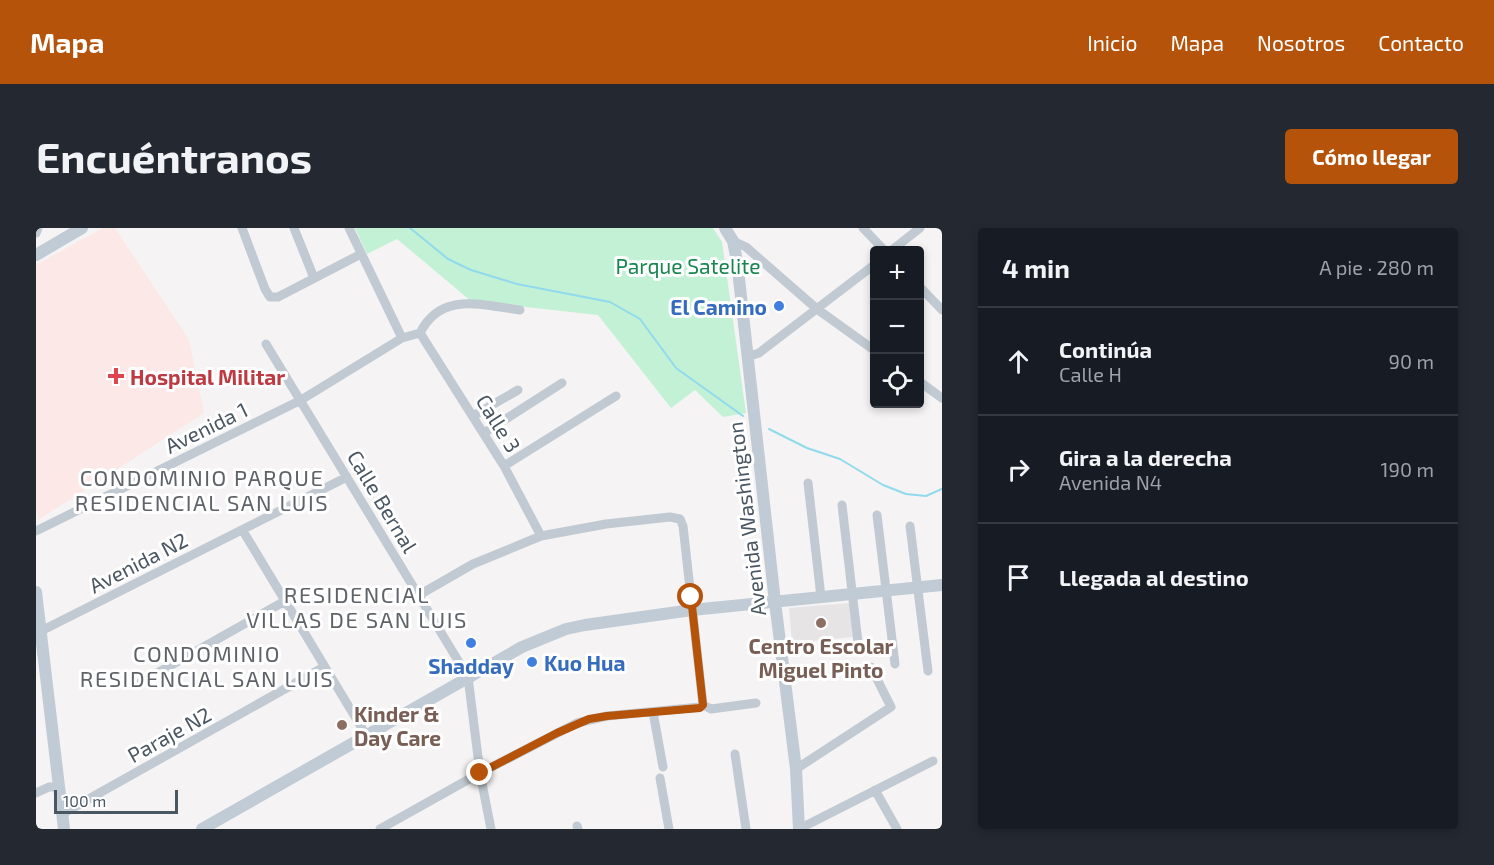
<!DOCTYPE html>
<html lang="es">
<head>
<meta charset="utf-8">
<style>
  :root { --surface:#171b24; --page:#242831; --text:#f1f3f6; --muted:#9ea1a6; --line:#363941; --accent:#b45309 }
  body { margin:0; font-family:"Exo 2",sans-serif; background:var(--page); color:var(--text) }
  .controls { position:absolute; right:18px; top:18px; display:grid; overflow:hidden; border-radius:6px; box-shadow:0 3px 9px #0003 }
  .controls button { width:54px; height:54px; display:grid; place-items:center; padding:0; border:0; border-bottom:2px solid var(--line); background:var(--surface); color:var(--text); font:30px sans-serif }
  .scale { position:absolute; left:18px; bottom:15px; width:124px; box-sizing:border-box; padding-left:6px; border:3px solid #4a5661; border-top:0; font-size:16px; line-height:21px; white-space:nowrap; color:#4a5661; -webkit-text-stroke:4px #fff; paint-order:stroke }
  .stop { position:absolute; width:18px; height:18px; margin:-14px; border:4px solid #b45309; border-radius:50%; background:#fff }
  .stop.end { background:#b45309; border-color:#fff; box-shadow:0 2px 6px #0008 }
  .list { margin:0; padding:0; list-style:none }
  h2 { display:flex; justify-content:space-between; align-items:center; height:78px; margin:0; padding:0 24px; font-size:26px }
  h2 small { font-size:20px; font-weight:400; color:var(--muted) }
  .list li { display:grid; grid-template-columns:39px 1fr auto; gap:18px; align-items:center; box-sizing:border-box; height:108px; padding:0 24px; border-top:2px solid var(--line) }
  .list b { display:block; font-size:22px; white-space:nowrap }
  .list p { margin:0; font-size:20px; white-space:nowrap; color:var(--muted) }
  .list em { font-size:20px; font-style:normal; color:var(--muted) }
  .icon { flex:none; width:33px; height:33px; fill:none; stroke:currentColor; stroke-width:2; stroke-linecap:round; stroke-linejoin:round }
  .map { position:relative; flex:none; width:906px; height:601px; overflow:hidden; border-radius:6px }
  header { display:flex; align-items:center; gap:36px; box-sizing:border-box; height:84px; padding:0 30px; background:var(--accent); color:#fff }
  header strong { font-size:28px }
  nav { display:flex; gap:33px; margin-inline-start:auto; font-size:21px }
  .intro { display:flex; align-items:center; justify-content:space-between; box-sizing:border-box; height:144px; padding:0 36px }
  h1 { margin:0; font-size:42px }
  .button { padding:15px 27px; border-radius:6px; background:var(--accent); color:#fff; font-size:21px; font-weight:700 }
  main { display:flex; gap:36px; padding:0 36px }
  aside { flex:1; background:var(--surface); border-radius:6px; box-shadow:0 3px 9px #0003 }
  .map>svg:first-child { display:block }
  .education { fill:#e6e4e5 }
  .medical { fill:#fce8e6 }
  .green { fill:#c3f1d5 }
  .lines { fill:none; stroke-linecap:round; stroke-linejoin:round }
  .stream { stroke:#90daee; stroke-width:2 }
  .street { stroke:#c1cad2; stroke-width:9 }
  .secondary { stroke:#c1cbd6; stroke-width:12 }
  .route { stroke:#b45309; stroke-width:8 }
  .shop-dot { fill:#3f7fe0; stroke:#fff; stroke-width:2 }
  .health-dot { fill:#e0444e; stroke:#fff; stroke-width:2 }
  .education-dot { fill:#8d6e63; stroke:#fff; stroke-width:2 }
  .labels { text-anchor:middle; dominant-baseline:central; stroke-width:6; stroke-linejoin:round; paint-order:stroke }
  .park-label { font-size:21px; fill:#17864f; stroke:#fff }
  .shop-label { font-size:21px; font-weight:bold; fill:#366cbe; stroke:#fff; text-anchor:end }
  .health-label { font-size:21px; font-weight:bold; fill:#be3a42; stroke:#fff; text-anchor:start }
  .street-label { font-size:21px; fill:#4a5661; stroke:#fff }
  .education-label { font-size:21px; font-weight:bold; fill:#785e54; stroke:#fff }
  .neighbourhood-label { font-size:22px; letter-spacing:1.5px; fill:#5f6368; stroke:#fff }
</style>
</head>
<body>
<header>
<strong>Mapa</strong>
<nav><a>Inicio</a><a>Mapa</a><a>Nosotros</a><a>Contacto</a></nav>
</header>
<div class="intro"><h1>Encuéntranos</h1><a class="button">Cómo llegar</a></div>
<main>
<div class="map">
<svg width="906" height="601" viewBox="0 0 906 601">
  <rect width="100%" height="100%" fill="#f5f3f3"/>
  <!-- education -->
  <path class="education" d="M 814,375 L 817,409 L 756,415 L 753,380 Z"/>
  <!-- medical -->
  <path class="medical" d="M 67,0 L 79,0 L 153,112 L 168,185 L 2,292 L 0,283 L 0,37 Z"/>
  <!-- green -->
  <path class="green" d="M 319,0 L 677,0 L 686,14 L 710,185 L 687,189 L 659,162 L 635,180 L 562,87 L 435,73 L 361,11 L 331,26 Z"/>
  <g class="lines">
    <!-- stream -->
    <path class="stream" d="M 374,0 L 412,31 L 435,42 L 481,56 L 574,74 L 604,91 L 640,140 L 707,188
      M 733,201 L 771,220 L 804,231 L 847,257 L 870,266 L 890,268 L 906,261"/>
    <!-- street -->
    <path class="street" d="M 206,0 L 229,61 L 234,69 L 242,69 L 325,26
      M 258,0 L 278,50
      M 313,0 L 366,110
      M 827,0 L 848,22
      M 0,5 L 2,0
      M 697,13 L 710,19 L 781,81 L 838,122
      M 856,22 L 884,0
      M 884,59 L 906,82
      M 384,105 L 468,238 L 505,308
      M 384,105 C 405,63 446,77 484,82
      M 230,116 L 432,449 L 444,545 L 455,601
      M 711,129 L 723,125 L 838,37
      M 884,154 L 906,170
      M 437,188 L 482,162
      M 448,205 L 526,155
      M 468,238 L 580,168
      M 772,255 L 785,369
      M 806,277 L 823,423
      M 841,287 L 859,436
      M 874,298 L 892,443
      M 0,303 L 265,172 L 366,110 L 384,105
      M 207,303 L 330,507
      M 383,367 L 437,336 L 505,308 L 570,296 L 634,289 L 644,291 L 647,298 L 667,477
      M 5,403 L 311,249
      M 100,457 L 249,373
      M 667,477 L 675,481 L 720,475
      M 617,484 L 627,539
      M 699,526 L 710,601
      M 760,541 L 855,479 L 835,439
      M 624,550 L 633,601
      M 839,562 L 861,601
      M 0,565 L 13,559 L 23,559
      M 26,586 L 288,439
      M 541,598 L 542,601
      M 344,601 L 444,545 L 541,495 L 571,488 L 664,479 L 667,477
      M 763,601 L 897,533"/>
    <!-- secondary -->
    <path class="secondary" d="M 689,0 L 697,13 L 701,33 L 739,374 L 760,541 L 763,601
      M 0,27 L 46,0
      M 0,364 L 28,601
      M 166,601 L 486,419 L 530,401 L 549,397 L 656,382 L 906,357"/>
  </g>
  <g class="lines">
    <!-- route -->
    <path class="route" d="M 444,545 L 521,505 L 553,491 L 571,488 L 664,480 L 667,477 L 655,369"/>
  </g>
  <!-- markers -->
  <g class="shop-dot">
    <circle cx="743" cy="78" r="6"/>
    <circle cx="435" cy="415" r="6"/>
    <circle cx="496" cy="434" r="6"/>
  </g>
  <path class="health-dot" d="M77 139h6v6h6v6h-6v6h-6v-6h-6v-6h6z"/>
  <g class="education-dot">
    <circle cx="785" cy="395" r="6"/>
    <circle cx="306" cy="497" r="6"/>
  </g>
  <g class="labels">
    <!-- park labels -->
    <g class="park-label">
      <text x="652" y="37">Parque Satelite</text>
    </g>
    <!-- shop labels -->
    <g class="shop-label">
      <text x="731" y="78">El Camino</text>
      <text x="508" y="434" text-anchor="start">Kuo Hua</text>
      <text x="435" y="437" text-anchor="middle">Shadday</text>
    </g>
    <!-- health labels -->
    <g class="health-label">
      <text x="94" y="148">Hospital Militar</text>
    </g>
    <!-- street labels -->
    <g class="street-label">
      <text transform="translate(463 195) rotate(58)">Calle 3</text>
      <text transform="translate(170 199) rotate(-26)">Avenida 1</text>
      <text transform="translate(347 273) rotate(59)">Calle Bernal</text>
      <text transform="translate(710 291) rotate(-97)">Avenida Washington</text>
      <text transform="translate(102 334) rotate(-27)">Avenida N2</text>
      <text transform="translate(133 506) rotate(-29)">Paraje N2</text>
    </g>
    <!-- education labels -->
    <g class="education-label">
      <text x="785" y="417">Centro Escolar<tspan x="785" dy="24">Miguel Pinto</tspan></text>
      <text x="318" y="485" text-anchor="start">Kinder &amp;<tspan x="318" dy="24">Day Care</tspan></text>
    </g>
    <!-- neighbourhood labels -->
    <g class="neighbourhood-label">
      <text x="166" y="249">CONDOMINIO PARQUE<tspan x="166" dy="25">RESIDENCIAL SAN LUIS</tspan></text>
      <text x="321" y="366">RESIDENCIAL<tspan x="321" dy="25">VILLAS DE SAN LUIS</tspan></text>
      <text x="171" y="425">CONDOMINIO<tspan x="171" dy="25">RESIDENCIAL SAN LUIS</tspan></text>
    </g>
  </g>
</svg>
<div class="controls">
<button>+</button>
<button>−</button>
<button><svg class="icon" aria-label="locate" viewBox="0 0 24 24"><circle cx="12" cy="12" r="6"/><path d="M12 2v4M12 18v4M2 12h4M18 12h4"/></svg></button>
</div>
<div class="scale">100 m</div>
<div class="stop" style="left:655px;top:369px"></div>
<div class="stop end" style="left:444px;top:545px"></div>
</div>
<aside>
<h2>4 min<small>A pie · 280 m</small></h2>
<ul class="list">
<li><svg class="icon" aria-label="ahead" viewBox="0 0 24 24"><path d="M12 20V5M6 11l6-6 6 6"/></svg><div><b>Continúa</b><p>Calle H</p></div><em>90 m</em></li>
<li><svg class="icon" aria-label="right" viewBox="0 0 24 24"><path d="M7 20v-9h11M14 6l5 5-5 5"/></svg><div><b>Gira a la derecha</b><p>Avenida N4</p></div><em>190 m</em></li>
<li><svg class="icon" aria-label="arrive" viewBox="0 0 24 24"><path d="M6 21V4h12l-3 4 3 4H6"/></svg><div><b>Llegada al destino</b></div></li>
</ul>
</aside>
</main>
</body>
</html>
